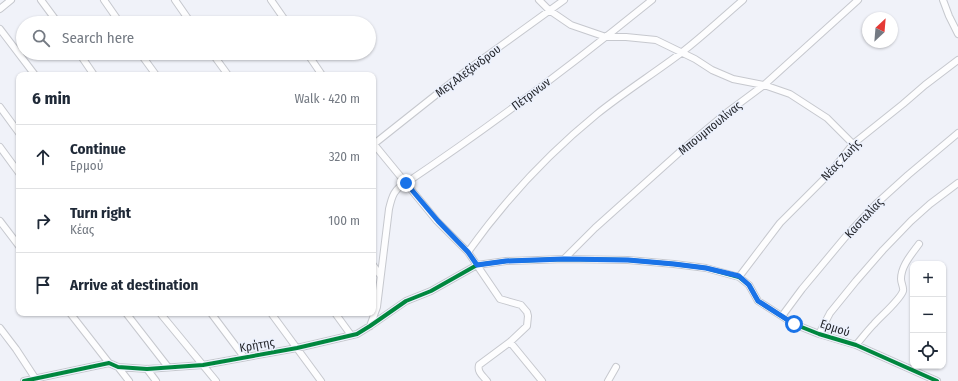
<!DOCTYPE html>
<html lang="en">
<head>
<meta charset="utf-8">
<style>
  :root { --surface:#fff; --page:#f2f2f3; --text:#1f2937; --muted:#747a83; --line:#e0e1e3 }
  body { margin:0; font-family:"Fira Sans Condensed",sans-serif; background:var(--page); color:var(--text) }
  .controls { position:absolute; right:12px; bottom:12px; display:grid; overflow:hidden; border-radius:8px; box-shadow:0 1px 3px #0004 }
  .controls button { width:36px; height:36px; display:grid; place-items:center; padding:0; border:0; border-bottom:1px solid var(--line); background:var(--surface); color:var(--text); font:20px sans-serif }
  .compass { position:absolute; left:862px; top:12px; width:36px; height:36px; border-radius:50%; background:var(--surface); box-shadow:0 1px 3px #0004; rotate:26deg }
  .stop { position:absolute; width:12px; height:12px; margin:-9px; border:3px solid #1a73e8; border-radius:50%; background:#fff }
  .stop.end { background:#1a73e8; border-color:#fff; box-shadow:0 1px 4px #0008 }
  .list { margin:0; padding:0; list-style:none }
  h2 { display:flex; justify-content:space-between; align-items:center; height:52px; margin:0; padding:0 16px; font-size:17px }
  h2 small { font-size:13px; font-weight:400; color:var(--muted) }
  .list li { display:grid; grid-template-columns:26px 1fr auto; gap:12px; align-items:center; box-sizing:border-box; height:64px; padding:0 16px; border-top:1px solid var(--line) }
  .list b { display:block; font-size:15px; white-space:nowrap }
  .list p { margin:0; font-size:13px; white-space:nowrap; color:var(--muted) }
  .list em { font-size:13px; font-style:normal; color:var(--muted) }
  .icon { flex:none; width:22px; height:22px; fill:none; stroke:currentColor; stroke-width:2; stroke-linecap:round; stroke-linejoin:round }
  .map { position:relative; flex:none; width:958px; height:381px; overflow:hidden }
  .search { position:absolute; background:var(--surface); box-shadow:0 1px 3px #0004; left:16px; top:16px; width:360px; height:44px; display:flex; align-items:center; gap:10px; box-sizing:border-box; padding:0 14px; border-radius:22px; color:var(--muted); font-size:15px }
  .panel { position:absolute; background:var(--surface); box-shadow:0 1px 3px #0004; left:16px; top:72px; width:360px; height:244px; border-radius:8px }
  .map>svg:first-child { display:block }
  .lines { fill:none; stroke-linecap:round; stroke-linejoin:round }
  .minor-casing { stroke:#c6c8ce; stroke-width:8 }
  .minor { stroke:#fdfdfe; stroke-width:6 }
  .cycleway-casing { stroke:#ecf1fd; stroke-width:6 }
  .cycleway { stroke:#00873e; stroke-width:4 }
  .route { stroke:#1a73e8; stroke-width:5 }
  .labels { text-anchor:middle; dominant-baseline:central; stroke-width:3; stroke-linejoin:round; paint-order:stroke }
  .street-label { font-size:12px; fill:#27292e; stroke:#ecf1fd }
</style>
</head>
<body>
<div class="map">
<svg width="958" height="381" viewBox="0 0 958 381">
  <rect width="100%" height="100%" fill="#f0f2f9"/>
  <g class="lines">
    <defs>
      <path id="minor" d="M 41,0 L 58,23
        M 104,0 L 120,23
        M 175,0 L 191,23
        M 271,0 L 287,23
        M 539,0 L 549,10 L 571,25 L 606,37 L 626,37 L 656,40 L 695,59 L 712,70 L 733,79 L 764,85 L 790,94 L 827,118 L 853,144
        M 943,0 L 949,16 L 958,34
        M 0,9 L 11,0
        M 0,29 L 35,75
        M 79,53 L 94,75
        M 140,53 L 156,75
        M 212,53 L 228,75
        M 307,53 L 322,75
        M 0,107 L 19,133
        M 373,143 L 437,221 L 468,252 L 500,299 L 521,305 L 527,312 L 528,316 L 527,326 L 510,342 L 479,365 C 477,372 483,376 487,381
        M 374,144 L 466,71 L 564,0
        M 0,147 L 19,173
        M 0,221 L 19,246
        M 468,252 C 505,200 548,154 597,114 C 623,93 653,74 681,53 C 702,37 722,18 743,0
        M 564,259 L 595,228 L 682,150 L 725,114 L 764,85 L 858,0
        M 373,265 L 380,275
        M 739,277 L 780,223 L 830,173 L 853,144 L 903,104 L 925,85 L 958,60
        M 70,313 L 109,363
        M 126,313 L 168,367
        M 160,313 L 216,381
        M 211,313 L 244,357
        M 271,313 L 321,381
        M 335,313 L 351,335
        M 782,316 L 802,289 L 847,235 L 876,204 L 908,175 L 958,133
        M 370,326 L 377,307 L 389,209 C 392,196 394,189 406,183 C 491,126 573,64 652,0
        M 0,328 L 16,349 L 37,381
        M 819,334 L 830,313 L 856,281 L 883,250 L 911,221 L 930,204 L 958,183
        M 510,342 L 542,381
        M 856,345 C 862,338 868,330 874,324 C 881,316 900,300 903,291 C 904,288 901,283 901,279 C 901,266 911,255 919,244
        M 118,367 L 129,381
        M 147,369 L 156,381
        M 24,381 L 109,363 L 118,367 L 147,369 L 203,365 L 297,348 L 357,334 L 370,326 L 406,301 L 431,291 L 477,265 L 506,261 L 538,260 L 564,259 L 628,260 L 674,264 L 706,268 L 739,277 L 749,285 L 758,301 L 794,324 L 819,334 L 856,345 L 937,381
        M 608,381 L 616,367"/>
    </defs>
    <!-- minor casing -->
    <use href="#minor" class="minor-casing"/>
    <!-- minor -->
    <use href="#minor" class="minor"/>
    <defs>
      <path id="cycleway" d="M 24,381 L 109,363 L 118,367 L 147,369 L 203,365 L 297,348 L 357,334 L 370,326 L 406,301 L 431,291 L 477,265 L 506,261 L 538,260 L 564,259 L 628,260 L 674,264 L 706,268 L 739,277 L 749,285 L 758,301 L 794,324 L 819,334 L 856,345 L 937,381"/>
    </defs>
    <!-- cycleway casing -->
    <use href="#cycleway" class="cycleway-casing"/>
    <!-- cycleway -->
    <use href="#cycleway" class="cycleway"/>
  </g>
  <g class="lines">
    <!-- route -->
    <path class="route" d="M 406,183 L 438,221 L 468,252 L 477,265 L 506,261 L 564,259 L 628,260 L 674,264 L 706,268 L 739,276 L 749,285 L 758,301 L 794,324"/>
  </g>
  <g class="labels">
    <!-- street labels -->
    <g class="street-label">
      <text transform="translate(468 71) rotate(-37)">Μεγ.Αλεξάνδρου</text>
      <text transform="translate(531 94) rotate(-37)">Πέτρινων</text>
      <text transform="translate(710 128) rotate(-39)">Μπουμπουλίνας</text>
      <text transform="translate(841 160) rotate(-47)">Νέας Ζωής</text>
      <text transform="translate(864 218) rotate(-47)">Κασταλίας</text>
      <text transform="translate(835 328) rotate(18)">Ερμού</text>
      <text transform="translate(257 345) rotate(-10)">Κρήτης</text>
    </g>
  </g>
</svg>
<div class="controls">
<button>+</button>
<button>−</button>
<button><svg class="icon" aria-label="locate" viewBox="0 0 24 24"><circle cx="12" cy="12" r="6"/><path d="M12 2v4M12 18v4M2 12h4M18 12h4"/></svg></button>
</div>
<svg class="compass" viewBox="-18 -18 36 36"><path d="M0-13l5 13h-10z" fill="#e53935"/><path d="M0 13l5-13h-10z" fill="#747a83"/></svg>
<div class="stop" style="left:794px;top:324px"></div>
<div class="stop end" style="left:406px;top:183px"></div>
<div class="search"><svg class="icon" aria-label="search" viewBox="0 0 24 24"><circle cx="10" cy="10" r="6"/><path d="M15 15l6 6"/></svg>Search here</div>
<section class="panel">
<h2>6 min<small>Walk · 420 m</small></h2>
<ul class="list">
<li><svg class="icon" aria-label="ahead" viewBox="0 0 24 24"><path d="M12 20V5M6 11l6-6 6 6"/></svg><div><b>Continue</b><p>Ερμού</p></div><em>320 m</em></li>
<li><svg class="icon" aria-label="right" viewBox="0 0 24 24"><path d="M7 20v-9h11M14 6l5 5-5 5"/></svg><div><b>Turn right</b><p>Κέας</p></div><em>100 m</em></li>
<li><svg class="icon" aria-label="arrive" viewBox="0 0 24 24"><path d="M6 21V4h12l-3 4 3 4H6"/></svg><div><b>Arrive at destination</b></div></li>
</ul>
</section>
</div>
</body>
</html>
